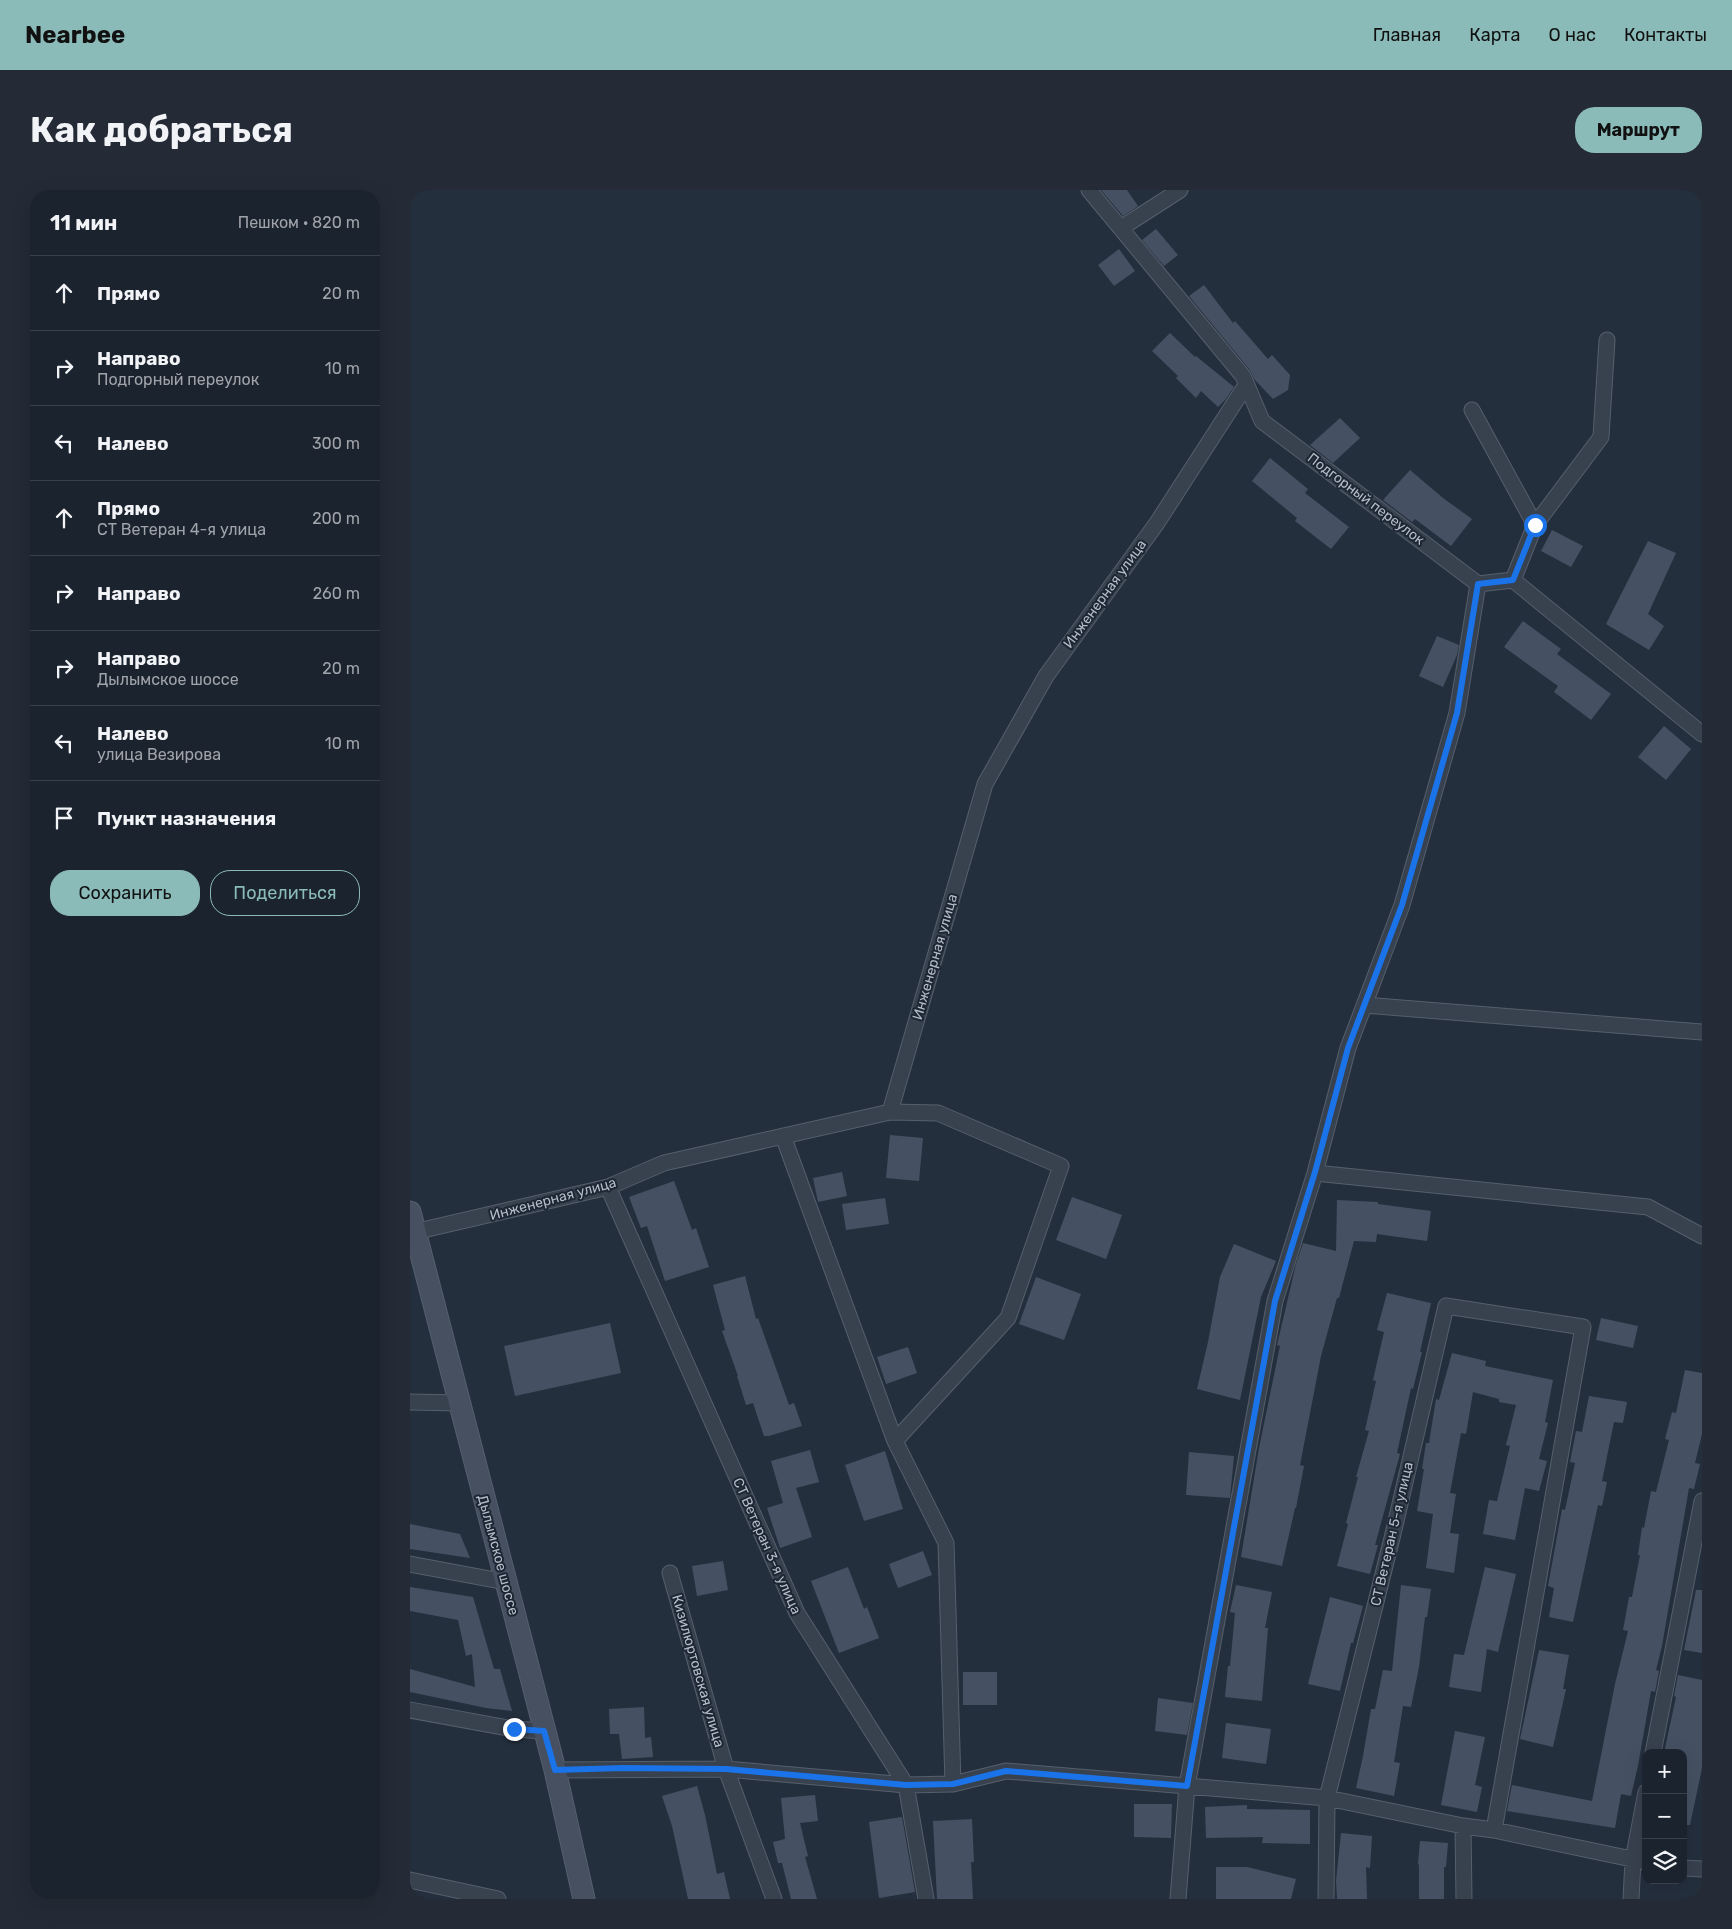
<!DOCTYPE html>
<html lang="ru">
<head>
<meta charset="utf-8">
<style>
  :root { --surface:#1b232e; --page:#242b36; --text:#f1f3f6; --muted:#a0a4aa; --line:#39404a; --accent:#8bbbb9 }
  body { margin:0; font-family:Rubik,sans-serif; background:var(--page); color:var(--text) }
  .controls { position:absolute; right:15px; bottom:15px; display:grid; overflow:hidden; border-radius:10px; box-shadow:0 5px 20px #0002 }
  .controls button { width:45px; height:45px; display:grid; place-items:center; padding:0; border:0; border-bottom:1px solid var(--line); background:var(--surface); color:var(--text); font:25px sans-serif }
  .stop { position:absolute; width:15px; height:15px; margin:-11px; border:4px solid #1a73e8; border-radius:50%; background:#fff }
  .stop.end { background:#1a73e8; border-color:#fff; box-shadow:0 1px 5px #0008 }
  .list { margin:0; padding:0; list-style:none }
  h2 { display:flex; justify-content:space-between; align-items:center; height:65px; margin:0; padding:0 20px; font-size:21px }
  h2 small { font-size:16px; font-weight:400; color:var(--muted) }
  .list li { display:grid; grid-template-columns:32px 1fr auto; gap:15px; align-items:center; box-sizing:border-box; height:75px; padding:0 20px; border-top:1px solid var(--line) }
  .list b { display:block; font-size:19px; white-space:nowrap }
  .list p { margin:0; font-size:16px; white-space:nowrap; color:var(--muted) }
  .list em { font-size:16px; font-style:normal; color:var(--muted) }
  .actions { display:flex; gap:10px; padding:15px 20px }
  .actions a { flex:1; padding:11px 0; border:1px solid var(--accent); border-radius:20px; text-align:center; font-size:18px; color:var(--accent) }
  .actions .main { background:var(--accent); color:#111 }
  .icon { flex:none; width:28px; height:28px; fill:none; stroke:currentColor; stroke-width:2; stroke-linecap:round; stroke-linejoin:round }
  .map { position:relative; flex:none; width:1292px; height:1709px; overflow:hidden; border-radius:20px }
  header { display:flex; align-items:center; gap:30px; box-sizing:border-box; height:70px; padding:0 25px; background:var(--accent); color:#111 }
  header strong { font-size:24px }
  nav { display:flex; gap:28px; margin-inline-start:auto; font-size:18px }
  .intro { display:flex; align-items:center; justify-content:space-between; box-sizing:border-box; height:120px; padding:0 30px }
  h1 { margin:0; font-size:35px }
  .button { padding:12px 22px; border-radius:20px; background:var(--accent); color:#111; font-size:18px; font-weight:700 }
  main { display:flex; gap:30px; padding:0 30px }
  aside { flex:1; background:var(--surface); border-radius:20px; box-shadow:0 5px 20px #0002 }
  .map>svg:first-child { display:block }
  .building { fill:#455162 }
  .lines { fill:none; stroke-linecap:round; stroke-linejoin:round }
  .minor-casing { stroke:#565f6c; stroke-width:17 }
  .secondary-casing { stroke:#565f6c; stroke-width:23 }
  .minor { stroke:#38414e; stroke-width:15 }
  .secondary { stroke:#465061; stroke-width:21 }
  .route { stroke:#1a73e8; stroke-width:6 }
  .labels { text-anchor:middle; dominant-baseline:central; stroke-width:4; stroke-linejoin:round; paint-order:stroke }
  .street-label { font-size:14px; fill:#b4bcc9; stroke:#1d2633 }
</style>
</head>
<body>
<header>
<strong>Nearbee</strong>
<nav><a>Главная</a><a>Карта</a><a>О нас</a><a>Контакты</a></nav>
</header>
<div class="intro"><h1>Как добраться</h1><a class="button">Маршрут</a></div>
<main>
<aside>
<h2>11 мин<small>Пешком · 820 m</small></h2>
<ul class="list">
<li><svg class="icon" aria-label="ahead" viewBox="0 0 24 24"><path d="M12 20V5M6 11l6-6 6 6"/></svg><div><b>Прямо</b></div><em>20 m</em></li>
<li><svg class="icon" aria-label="right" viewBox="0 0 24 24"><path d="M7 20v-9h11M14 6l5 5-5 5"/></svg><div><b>Направо</b><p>Подгорный переулок</p></div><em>10 m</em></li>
<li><svg class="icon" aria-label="left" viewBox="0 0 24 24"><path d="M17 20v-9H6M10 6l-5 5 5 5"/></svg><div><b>Налево</b></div><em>300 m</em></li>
<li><svg class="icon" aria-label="ahead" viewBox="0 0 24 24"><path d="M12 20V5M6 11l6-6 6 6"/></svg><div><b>Прямо</b><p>СТ Ветеран 4-я улица</p></div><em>200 m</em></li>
<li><svg class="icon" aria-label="right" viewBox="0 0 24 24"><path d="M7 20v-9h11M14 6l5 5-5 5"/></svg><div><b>Направо</b></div><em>260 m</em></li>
<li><svg class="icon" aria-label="right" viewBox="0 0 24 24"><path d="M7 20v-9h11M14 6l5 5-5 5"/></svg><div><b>Направо</b><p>Дылымское шоссе</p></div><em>20 m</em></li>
<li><svg class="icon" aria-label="left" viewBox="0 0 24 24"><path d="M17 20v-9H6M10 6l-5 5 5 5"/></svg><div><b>Налево</b><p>улица Везирова</p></div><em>10 m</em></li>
<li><svg class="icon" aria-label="arrive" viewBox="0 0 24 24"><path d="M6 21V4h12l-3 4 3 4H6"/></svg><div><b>Пункт назначения</b></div></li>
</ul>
<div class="actions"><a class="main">Сохранить</a><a>Поделиться</a></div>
</aside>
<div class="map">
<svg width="1292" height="1709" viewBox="0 0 1292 1709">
  <rect width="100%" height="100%" fill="#242f3e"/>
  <!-- building -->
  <path class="building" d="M 691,0 L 717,0 L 728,16 L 713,26 Z
    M 746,39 L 768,65 L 754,76 L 732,50 Z
    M 709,59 L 725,81 L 704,96 L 688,75 Z
    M 794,95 L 823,133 L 825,131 L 858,169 L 862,165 L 880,185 L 878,200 L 863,209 L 844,189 L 840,180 L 779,106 Z
    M 760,143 L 785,167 L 786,166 L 824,197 L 816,209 L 808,217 L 791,201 L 786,208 L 766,188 L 768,186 L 742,161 Z
    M 930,228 L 950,248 L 923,273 L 900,255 Z
    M 860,268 L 898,299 L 895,303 L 939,337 L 921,359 L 885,331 L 887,328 L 842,291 Z
    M 1000,280 L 1033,308 L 1062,329 L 1041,356 L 1005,329 L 1002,332 L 973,310 Z
    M 1142,340 L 1173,356 L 1161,377 L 1131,361 Z
    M 1238,351 L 1266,363 L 1238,424 L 1254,436 L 1239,460 L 1196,434 Z
    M 1113,431 L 1151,459 L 1147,464 L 1201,504 L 1181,530 L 1144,502 L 1148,496 L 1094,457 Z
    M 1027,446 L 1049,455 L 1047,465 L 1033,497 L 1009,486 Z
    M 1254,536 L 1281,559 L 1256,590 L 1228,567 Z
    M 480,945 L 513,948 L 509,991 L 476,988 Z
    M 432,982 L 437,1006 L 408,1012 L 403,988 Z
    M 264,991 L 282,1040 L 286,1038 L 299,1077 L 255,1091 L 237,1036 L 231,1038 L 219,1007 Z
    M 662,1007 L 712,1025 L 696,1069 L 646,1050 Z
    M 475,1008 L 479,1034 L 436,1040 L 432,1014 Z
    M 927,1010 L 968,1012 L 968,1014 L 1021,1021 L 1017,1051 L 967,1044 L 966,1052 L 944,1051 L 929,1108 L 927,1108 L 911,1166 L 890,1275 L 894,1276 L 886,1318 L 885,1318 L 872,1376 L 831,1367 L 849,1258 L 870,1156 L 867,1155 L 886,1074 L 893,1053 L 926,1061 Z
    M 824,1054 L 866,1071 L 851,1107 L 830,1210 L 787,1199 L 798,1152 L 810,1087 Z
    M 335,1086 L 346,1129 L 348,1128 L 379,1215 L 384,1213 L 392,1236 L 359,1246 L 354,1246 L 343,1213 L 336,1215 L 327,1186 L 328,1186 L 312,1141 L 315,1140 L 303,1095 Z
    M 626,1087 L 671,1104 L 654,1150 L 609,1134 Z
    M 977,1103 L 1021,1113 L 1010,1162 L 1012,1162 L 1003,1199 L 1001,1198 L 987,1263 L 990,1264 L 965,1355 L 968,1355 L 960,1384 L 927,1376 L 938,1334 L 936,1333 L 948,1287 L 946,1287 L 959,1241 L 955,1240 L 966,1191 L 963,1190 L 974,1142 L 967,1140 Z
    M 1191,1128 L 1228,1136 L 1223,1158 L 1186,1150 Z
    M 200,1133 L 211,1183 L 105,1206 L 94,1156 Z
    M 498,1157 L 507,1183 L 476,1194 L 467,1167 Z
    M 1042,1163 L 1076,1171 L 1075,1176 L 1143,1190 L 1135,1232 L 1138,1233 L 1129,1269 L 1137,1271 L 1129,1301 L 1115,1298 L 1105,1350 L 1073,1344 L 1079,1310 L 1087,1311 L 1100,1256 L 1096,1255 L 1106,1215 L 1089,1212 L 1089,1209 L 1063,1202 L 1056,1244 L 1051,1243 L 1040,1303 L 1046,1304 L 1040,1343 L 1049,1344 L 1044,1383 L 1016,1378 L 1023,1324 L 1007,1321 L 1014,1279 L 1012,1279 L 1016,1253 L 1019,1253 L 1026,1209 L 1029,1210 Z
    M 1275,1180 L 1292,1183 L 1292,1244 L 1285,1273 L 1290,1274 L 1284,1299 L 1279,1298 L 1252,1456 L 1246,1480 L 1249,1481 L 1245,1502 L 1241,1501 L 1228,1576 L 1221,1606 L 1211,1604 L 1205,1638 L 1097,1621 L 1102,1595 L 1182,1611 L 1205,1494 L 1218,1441 L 1213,1440 L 1219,1407 L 1222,1407 L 1230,1365 L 1228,1365 L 1232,1337 L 1234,1338 L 1241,1301 L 1246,1302 L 1259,1250 L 1255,1249 L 1262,1222 L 1266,1223 Z
    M 1179,1206 L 1217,1212 L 1213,1233 L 1204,1232 L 1192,1291 L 1197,1292 L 1192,1316 L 1188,1315 L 1163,1432 L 1139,1427 L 1144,1398 L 1138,1396 L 1152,1319 L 1155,1320 L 1165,1273 L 1160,1272 L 1166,1241 L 1172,1242 Z
    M 400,1260 L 409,1292 L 386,1298 L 402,1347 L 370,1358 L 357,1318 L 373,1313 L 361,1271 Z
    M 475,1261 L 493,1319 L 454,1331 L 435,1275 Z
    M 779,1262 L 824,1266 L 820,1308 L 776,1305 Z
    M 0,1334 L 50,1344 L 60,1368 L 0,1359 Z
    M 513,1361 L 522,1385 L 488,1398 L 479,1374 Z
    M 313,1371 L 318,1400 L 287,1406 L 282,1376 Z
    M 438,1377 L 454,1419 L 457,1417 L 469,1448 L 429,1463 L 401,1391 Z
    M 1075,1377 L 1106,1384 L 1088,1462 L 1077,1459 L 1071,1502 L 1039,1497 L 1044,1464 L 1054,1465 Z
    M 826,1395 L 862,1402 L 855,1438 L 858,1438 L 852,1511 L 815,1507 L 818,1476 L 820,1476 L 825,1423 L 820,1422 Z
    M 991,1395 L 1021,1399 L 1017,1427 L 1015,1427 L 1009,1477 L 1001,1517 L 993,1516 L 984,1572 L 990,1573 L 984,1606 L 946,1598 L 953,1566 L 961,1519 L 965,1519 L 973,1480 L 982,1481 Z
    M 0,1397 L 63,1407 L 84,1479 L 90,1479 L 102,1521 L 76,1518 L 0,1502 L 0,1479 L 65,1497 L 62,1464 L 56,1466 L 48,1430 L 0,1421 Z
    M 1286,1400 L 1292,1400 L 1292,1463 L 1274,1460 Z
    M 920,1407 L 953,1416 L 943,1453 L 941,1453 L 930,1501 L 898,1494 Z
    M 1129,1460 L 1159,1465 L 1153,1499 L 1156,1499 L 1143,1557 L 1110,1549 Z
    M 553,1482 L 587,1482 L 587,1515 L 553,1515 Z
    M 1268,1485 L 1292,1490 L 1292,1578 L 1280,1635 L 1273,1635 L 1273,1563 L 1254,1563 L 1266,1507 L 1264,1506 Z
    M 748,1508 L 783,1513 L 777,1545 L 745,1541 Z
    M 234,1517 L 235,1548 L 241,1547 L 243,1567 L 212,1569 L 209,1544 L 200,1544 L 199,1519 Z
    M 816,1533 L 861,1539 L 856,1574 L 812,1568 Z
    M 1045,1541 L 1075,1547 L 1065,1595 L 1072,1597 L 1067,1622 L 1031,1615 Z
    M 287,1596 L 295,1625 L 307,1684 L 314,1682 L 320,1709 L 278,1709 L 262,1636 L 252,1606 Z
    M 405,1605 L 408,1631 L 390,1633 L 398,1666 L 395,1667 L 407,1709 L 381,1709 L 372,1673 L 368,1673 L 363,1652 L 375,1649 L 371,1608 Z
    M 724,1614 L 762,1614 L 761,1648 L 724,1647 Z
    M 837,1615 L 837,1619 L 900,1620 L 900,1654 L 852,1653 L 853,1647 L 796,1648 L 795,1617 Z
    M 492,1627 L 505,1702 L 469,1708 L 459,1632 Z
    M 562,1629 L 564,1672 L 561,1672 L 563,1709 L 527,1709 L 523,1631 Z
    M 931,1643 L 962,1646 L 960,1678 L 956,1677 L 957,1709 L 927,1709 L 926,1691 Z
    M 1010,1651 L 1038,1653 L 1036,1677 L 1034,1677 L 1034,1709 L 1009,1709 L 1009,1675 L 1008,1674 Z
    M 806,1677 L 837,1677 L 886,1689 L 881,1709 L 806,1709 Z"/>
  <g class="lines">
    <defs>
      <path id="minor" d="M 679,0 L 833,186 L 852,231 L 1068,394 L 1103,390 L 1292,544
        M 711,38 L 770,0
        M 1062,220 L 1125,335
        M 1103,390 L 1125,335 L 1191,247 L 1197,150
        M 954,815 L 1292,842
        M 480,922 L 528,923 L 651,976 L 598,1128 L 485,1251
        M 373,946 L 485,1251 L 536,1353 L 543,1594
        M 905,983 L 1238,1017 L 1292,1046
        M 198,997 L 387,1423 L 496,1595 L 516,1709
        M 0,1043 L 198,997 L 254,973 L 480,922 L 575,594 L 636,486 L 747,333 L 836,195
        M 0,1212 L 49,1213
        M 0,1374 L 96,1392
        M 260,1383 L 316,1579 L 364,1709
        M 0,1520 L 104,1539 L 134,1541
        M 1243,1563 L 1292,1311
        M 145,1580 L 316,1579 L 496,1595 L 543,1594 L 596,1581 L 777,1596 L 917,1608 L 1053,1636 L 1084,1640 L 1236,1672
        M 1053,1636 L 1054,1709
        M 1273,1678 L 1292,1679
        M 0,1690 L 88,1709
        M 768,1709 L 777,1596 L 865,1111 L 905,983 L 938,858 L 992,715 L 1047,523 L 1068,394
        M 916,1709 L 917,1608 L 983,1344 L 1036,1116 L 1173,1137 L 1084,1640
        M 1221,1709 L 1223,1670 L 1236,1602"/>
      <path id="secondary" d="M 0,1022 L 145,1580 L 174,1709"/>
    </defs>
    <!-- minor casing -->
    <use href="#minor" class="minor-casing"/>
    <!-- secondary casing -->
    <use href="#secondary" class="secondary-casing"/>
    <!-- minor -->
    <use href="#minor" class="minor"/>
    <!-- secondary -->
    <use href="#secondary" class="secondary"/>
  </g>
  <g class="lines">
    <!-- route -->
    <path class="route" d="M 104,1539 L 134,1541 L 145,1580 L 213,1578 L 316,1579 L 496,1595 L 543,1594 L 596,1581 L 777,1596 L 865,1111 L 905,982 L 938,858 L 992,715 L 1047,523 L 1068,394 L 1103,390 L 1125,335"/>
  </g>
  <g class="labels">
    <!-- street labels -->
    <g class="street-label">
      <text transform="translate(956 309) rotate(37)">Подгорный переулок</text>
      <text transform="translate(695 404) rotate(-54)">Инженерная улица</text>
      <text transform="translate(525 767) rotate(-74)">Инженерная улица</text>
      <text transform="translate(143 1009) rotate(-15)">Инженерная улица</text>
      <text transform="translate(982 1344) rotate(-77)">СТ Ветеран 5-я улица</text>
      <text transform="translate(357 1356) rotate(66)">СТ Ветеран 3-я улица</text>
      <text transform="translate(88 1365) rotate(75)">Дылымское шоссе</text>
      <text transform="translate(288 1481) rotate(74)">Кизилюртовская улица</text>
    </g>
  </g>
</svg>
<div class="controls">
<button>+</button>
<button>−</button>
<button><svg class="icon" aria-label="layers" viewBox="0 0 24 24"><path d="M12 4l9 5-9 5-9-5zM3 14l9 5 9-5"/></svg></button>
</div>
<div class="stop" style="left:1125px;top:335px"></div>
<div class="stop end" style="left:104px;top:1539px"></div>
</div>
</main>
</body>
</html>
